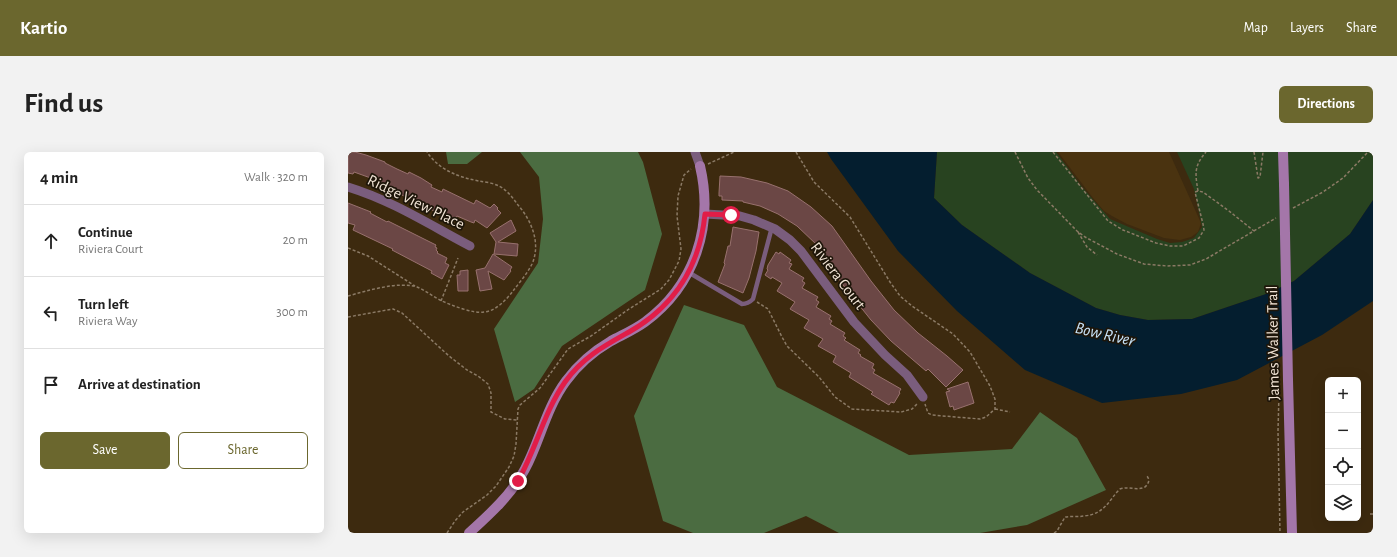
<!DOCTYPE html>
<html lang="en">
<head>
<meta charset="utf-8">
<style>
  :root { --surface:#fff; --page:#f2f2f2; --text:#222; --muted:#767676; --line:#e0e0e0; --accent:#6b672e }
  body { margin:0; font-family:"Alegreya Sans",sans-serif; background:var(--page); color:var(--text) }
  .controls { position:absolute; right:12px; bottom:12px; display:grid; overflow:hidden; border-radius:6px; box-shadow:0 4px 16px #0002 }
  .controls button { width:36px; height:36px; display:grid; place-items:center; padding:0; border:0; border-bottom:1px solid var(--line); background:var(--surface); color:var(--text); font:20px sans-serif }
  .stop { position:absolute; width:12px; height:12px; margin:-9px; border:3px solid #e11d48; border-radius:50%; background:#fff }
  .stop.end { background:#e11d48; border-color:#fff; box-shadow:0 1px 4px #0008 }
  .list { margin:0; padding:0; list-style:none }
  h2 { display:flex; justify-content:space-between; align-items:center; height:52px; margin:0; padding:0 16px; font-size:17px }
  h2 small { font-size:13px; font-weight:400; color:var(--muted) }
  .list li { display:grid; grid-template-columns:26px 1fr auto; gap:12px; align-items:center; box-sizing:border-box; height:72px; padding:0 16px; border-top:1px solid var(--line) }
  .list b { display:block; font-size:15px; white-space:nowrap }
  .list p { margin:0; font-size:13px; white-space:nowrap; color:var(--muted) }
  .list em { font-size:13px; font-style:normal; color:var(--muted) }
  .actions { display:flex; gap:8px; padding:12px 16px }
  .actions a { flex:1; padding:9px 0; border:1px solid var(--accent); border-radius:6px; text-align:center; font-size:14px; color:var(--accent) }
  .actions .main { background:var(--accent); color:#fff }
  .icon { flex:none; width:22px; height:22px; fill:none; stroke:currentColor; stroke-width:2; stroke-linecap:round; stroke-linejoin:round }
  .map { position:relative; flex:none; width:1025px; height:381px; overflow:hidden; border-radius:6px }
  header { display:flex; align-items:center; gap:24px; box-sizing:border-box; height:56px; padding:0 20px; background:var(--accent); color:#fff }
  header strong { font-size:19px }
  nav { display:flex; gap:22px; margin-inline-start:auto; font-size:14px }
  .intro { display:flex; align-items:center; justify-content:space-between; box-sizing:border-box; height:96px; padding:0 24px }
  h1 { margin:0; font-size:28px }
  .button { padding:10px 18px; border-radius:6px; background:var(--accent); color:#fff; font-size:14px; font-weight:700 }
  main { display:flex; gap:24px; padding:0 24px }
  aside { flex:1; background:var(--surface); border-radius:6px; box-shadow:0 4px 16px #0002 }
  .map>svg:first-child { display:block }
  .built { fill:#4a3310 }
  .green { fill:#284320 }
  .forest { fill:#4b6c41 }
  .water { fill:#041e2f }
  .building { fill:#6b4745; stroke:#98716e }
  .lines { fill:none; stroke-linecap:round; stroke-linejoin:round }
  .path { stroke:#8b7a65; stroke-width:1.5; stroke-dasharray:3 2; stroke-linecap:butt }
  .lane { stroke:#7a5d7d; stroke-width:4.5 }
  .street { stroke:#7a5d7d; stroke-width:9 }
  .secondary { stroke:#a476a9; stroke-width:10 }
  .secondary-bridge { stroke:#a476a9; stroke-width:10 }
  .route { stroke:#e11d48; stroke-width:5 }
  .labels { text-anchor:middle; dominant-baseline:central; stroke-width:3.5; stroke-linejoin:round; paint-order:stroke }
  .street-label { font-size:16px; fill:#f0e3d4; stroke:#1d1509 }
  .water-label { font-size:17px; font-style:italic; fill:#c6e2f8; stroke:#1d1509 }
</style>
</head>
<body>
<header>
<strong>Kartio</strong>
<nav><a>Map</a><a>Layers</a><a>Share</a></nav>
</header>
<div class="intro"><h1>Find us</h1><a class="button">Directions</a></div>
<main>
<aside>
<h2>4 min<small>Walk · 320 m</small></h2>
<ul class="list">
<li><svg class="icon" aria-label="ahead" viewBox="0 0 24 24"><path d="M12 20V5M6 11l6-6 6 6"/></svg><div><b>Continue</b><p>Riviera Court</p></div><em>20 m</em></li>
<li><svg class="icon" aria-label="left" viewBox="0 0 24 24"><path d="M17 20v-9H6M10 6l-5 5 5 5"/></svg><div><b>Turn left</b><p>Riviera Way</p></div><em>300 m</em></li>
<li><svg class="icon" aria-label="arrive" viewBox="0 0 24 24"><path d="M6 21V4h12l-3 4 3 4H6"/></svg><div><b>Arrive at destination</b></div></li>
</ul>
<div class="actions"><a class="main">Save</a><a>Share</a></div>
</aside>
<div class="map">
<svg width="1025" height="381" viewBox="0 0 1025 381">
  <rect width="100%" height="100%" fill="#3d2a0f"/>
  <!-- built -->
  <path class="built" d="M 710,0 L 821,0 L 853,71 L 850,80 L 843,85 L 832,88 L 816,86 L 779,72 L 764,64 L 756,59 L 745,46 Z"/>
  <!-- green -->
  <path class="green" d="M 589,0 L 708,0 L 734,35 L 762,67 L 809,87 L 822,91 L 834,90 L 846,86 L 854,75 L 846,37 L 829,0 L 1025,0 L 1025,48 L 1002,82 L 946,129 L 918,142 L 844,167 L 800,168 L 772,163 L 748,156 L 682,121 L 614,73 L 586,46 Z"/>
  <!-- forest -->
  <path class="forest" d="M 98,0 L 134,0 L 119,12 L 100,12 Z
    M 172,0 L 290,0 L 295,10 L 314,82 L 297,138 L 214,194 L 186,237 L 167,250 L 146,177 L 190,111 L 195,67 L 191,25 Z
    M 336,153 L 396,173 L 429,235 L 561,303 L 664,297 L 692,260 L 729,286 L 758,338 L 679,373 L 632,381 L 491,381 L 458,364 L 416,381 L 345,381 L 315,369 L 286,264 Z"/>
  <!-- water -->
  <path class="water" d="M 479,0 L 589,0 L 586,46 L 614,73 L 682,121 L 748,156 L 772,163 L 800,168 L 844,167 L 918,142 L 946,129 L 1002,82 L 1025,48 L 1025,149 L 974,183 L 889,228 L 833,242 L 754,251 L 677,218 L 609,159 L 550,99 L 483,7 Z"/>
  <!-- building -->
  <path class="building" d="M 1,0 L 7,0 L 18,3 L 37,10 L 37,11 L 49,17 L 60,22 L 61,20 L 73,26 L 84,33 L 83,35 L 94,40 L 95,37 L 126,52 L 128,48 L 142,56 L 146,52 L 150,56 L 149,57 L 153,61 L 139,76 L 127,68 L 126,71 L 123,70 L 109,64 L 107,68 L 91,60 L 90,61 L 50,41 L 48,39 L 48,37 L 34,31 L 31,29 L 6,20 L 5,22 L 0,21 L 0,5 Z
    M 372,24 L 393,25 L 419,31 L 440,39 L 463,55 L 484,74 L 523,129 L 546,158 L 570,181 L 599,204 L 615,218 L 598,235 L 580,217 L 578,219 L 543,189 L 523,168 L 495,133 L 469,93 L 449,74 L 430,62 L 412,54 L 395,50 L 395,49 L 374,48 L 374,44 L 371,44 L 371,41 Z
    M 0,51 L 23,60 L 22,61 L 39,70 L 40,69 L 88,93 L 87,95 L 89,96 L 88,98 L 90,100 L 89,101 L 99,106 L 97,111 L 101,113 L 94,127 L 83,121 L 84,119 L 44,98 L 45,97 L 5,78 L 7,73 L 0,71 Z
    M 163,68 L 168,79 L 150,90 L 170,92 L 169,104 L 146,102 L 148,90 L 142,81 Z
    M 385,75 L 411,80 L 408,99 L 401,126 L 395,141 L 370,130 L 377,112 L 376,111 L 380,94 L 382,94 Z
    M 428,100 L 431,102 L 432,100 L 443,108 L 441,111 L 444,112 L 441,117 L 456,126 L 454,129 L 457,131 L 454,136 L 470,145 L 468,148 L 471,150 L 468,155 L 483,164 L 481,167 L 484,169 L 482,172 L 497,181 L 495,184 L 498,186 L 496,188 L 512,198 L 510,201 L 513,203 L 512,204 L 526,212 L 524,216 L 527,218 L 525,221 L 553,237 L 551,240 L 552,241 L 546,251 L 543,250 L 541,253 L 523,242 L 525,240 L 501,225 L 503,221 L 485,210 L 488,204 L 470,194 L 475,187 L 456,176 L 461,168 L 442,157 L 447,150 L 429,139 L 434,131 L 424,125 L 423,127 L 417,123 L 420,118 L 419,117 L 420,113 Z
    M 145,102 L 164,115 L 162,118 L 163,119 L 156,128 L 140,119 L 144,137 L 132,139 L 128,118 L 137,116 Z
    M 120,118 L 120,139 L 110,139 L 109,123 L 112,123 L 112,119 Z
    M 620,230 L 626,251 L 606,258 L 605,254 L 602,255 L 598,240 L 602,239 L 599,237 Z"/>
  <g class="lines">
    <!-- path -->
    <path class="path" d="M 448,0 L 466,30 L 502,65 L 542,130 L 552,144 L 564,154 L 605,182 L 622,200 L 642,234 L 647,247 L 647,257 L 638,265 L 632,267 L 584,263 L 580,261 L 577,252
      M 667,0 L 680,26 L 689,38 L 729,79 L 737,85 L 769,102 L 796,112 L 819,114 L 842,113 L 858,107 L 928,66
      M 705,0 L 760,69 L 775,78 L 808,91 L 822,94 L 835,94 L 851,86 L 856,78 L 855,72 L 847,40 L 850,39 L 855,40 L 881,59 L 906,79
      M 906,0 L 910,26 L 912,25 L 915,0
      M 360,12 L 386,0
      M 850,39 C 847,21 846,14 858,0
      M 945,56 L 975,40 L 995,26 L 1020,0
      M 730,80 L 739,95 L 749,103
      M 0,96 L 20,104 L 67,134
      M 0,144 C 18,139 50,129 69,135 C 77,138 84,144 92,148 C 102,153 126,162 136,160 C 148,159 158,148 165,139 C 171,131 179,122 184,112 C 193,92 184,69 170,53 C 165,46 159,38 151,34 C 145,31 137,30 131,29 C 110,25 91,18 79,0
      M 93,149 L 110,106
      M 409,150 L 420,157 L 434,185 L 439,194 L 471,225 L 487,245 L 504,257 L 553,260 L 564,257 L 570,251
      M 0,165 L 45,157 L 54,161 L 101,204 L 119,218 L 130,224 L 140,232 L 143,241 L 143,260 L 157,267 L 169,268
      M 931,241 L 930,279 L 932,381
      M 647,257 L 662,260
      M 1022,362 L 1025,362
      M 99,381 L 107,369 L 115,360 L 139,343 L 148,334 L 161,315 L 166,304 L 168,292 L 170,257 L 172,253 L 192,236 L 220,197 L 243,184 L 281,157 L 313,137 L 321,128 L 331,109 L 333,97 L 329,64 L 330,44 L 336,23 L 343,17
      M 706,381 L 709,379 L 717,365 C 723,364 730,365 736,364 C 757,362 760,349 772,337 C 781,334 789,339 797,335 C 801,331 802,328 799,324"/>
    <!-- lane -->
    <path class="lane" d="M 340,120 L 394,152 C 399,152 402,150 405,147 L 424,75"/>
    <!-- street -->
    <path class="street" d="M 347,0 L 352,14
      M 0,35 C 43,48 82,73 122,94
      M 357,62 L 392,64 L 406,68 L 427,77 L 442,88 L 453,99 L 506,170 L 537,203 L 559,223 L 575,245"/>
    <!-- secondary -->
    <path class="secondary" d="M 935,0 L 936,32
      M 940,228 L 944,381
      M 121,381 C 142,362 164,342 177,317 C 192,289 198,256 218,229 C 229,214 246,199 263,189 C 274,183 286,178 297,170 C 347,133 366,74 352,14"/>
    <!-- secondary-bridge -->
    <path class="secondary-bridge" d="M 936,32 L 940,228"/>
  </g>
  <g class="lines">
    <!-- route -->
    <path class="route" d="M 170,329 C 188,297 196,260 217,230 C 235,205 256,194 281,180 C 327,154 352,113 357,62 L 383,63"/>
  </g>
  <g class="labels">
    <!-- street labels -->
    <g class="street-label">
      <text transform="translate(68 50) rotate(26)">Ridge View Place</text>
      <text transform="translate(490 124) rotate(53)">Riviera Court</text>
      <text transform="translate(925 191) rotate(-91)">James Walker Trail</text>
    </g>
    <!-- water labels -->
    <g class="water-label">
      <text transform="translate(757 182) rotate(13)">Bow River</text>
    </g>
  </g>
</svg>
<div class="controls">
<button>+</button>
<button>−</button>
<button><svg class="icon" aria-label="locate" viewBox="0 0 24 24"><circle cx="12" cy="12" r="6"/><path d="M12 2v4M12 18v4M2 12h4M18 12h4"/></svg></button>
<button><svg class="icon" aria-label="layers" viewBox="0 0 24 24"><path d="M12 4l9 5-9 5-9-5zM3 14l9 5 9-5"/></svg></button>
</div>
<div class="stop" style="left:383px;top:63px"></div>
<div class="stop end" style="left:170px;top:329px"></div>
</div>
</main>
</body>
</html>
